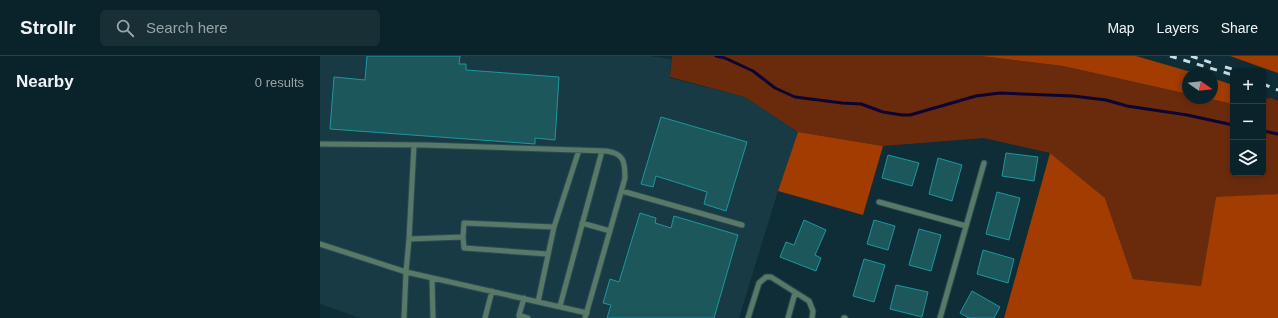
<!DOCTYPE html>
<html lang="en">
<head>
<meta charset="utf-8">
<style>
  :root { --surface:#0a2229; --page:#182f35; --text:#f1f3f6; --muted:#99a4a8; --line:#2a3f46 }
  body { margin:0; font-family:Helvetica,sans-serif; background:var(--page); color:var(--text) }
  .controls { position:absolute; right:12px; top:12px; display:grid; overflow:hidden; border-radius:6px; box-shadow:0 2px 6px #0003 }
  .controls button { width:36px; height:36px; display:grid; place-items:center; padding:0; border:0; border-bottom:1px solid var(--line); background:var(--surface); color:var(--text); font:20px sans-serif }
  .compass { position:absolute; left:862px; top:12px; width:36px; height:36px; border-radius:50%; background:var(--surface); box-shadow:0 2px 6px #0003; rotate:104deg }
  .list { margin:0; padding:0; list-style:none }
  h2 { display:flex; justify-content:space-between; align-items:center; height:52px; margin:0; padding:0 16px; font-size:17px }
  h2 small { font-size:13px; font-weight:400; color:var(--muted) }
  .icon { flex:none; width:22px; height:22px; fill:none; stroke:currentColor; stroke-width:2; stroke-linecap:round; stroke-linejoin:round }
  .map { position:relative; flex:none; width:958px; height:262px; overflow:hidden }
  header { display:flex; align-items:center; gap:24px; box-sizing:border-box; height:56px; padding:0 20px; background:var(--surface); border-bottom:1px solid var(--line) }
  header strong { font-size:19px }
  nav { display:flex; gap:22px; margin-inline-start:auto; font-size:14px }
  .search { width:280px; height:36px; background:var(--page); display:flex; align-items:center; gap:10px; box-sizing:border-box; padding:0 14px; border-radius:6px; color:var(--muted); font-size:15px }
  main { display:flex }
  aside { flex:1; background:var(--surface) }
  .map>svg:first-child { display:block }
  .built { fill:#183a45 }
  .green { fill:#6a2b0d }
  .forest { fill:#a23c01 }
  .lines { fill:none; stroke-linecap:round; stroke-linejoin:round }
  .stream { stroke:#0e0433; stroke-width:3 }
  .building { fill:#1c575c; stroke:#1d97a0 }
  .service-casing { stroke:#2c4953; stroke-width:7 }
  .service { stroke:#587868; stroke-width:5 }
  .rail { stroke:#cadde4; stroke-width:3; stroke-dasharray:7 7; stroke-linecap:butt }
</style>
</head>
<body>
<header>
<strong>Strollr</strong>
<div class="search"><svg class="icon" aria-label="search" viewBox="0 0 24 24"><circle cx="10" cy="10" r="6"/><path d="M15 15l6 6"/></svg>Search here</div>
<nav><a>Map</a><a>Layers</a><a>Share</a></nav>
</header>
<main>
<aside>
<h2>Nearby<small>0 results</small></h2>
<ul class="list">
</ul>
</aside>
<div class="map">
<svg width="958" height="262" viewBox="0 0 958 262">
  <rect width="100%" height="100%" fill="#0e2d37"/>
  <!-- built -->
  <path class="built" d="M 0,0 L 329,0 L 351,3 L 350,22 L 425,41 L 478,76 L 458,135 L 419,262 L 40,262 L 0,248 Z"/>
  <!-- green -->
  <path class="green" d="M 352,0 L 660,0 L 743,10 L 868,38 L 868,42 L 886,42 L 913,48 L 913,117 L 943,117 L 943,43 L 951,42 L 958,45 L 958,138 L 896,142 L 881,230 L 813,223 L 785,142 L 730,97 L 664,82 L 563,90 L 478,76 L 425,41 L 350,21 Z"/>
  <!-- forest -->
  <path class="forest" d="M 660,0 L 816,0 L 878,18 L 868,18 L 868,38 L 743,10 Z
    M 910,0 L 958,0 L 958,17 Z
    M 892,22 L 913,29 L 913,48 L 886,42 L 892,42 Z
    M 478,76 L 563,90 L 543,159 L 458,135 Z
    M 730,97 L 785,142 L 813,223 L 881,230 L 896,141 L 958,138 L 958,262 L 684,262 Z"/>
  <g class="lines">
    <!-- stream -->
    <path class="stream" d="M 396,0 L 405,2 L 433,15 L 455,32 L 475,41 L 522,47 L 541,48 L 563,56 L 582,59 L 590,59 L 656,40 L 680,37 L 753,40 L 786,44 L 807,50 L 867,59 L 913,69
      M 943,75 L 958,78"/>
  </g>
  <!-- building -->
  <path class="building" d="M 47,0 L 140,0 L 139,8 L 146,8 L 146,14 L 239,21 L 235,84 L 215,82 L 215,88 L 10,73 L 14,21 L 45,24 Z
    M 341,61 L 427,86 L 406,155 L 384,148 L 387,136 L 336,120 L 333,131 L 321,128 Z
    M 686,97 L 718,101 L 714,125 L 682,120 Z
    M 568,99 L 599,107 L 592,130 L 562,122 Z
    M 618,102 L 642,109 L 632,145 L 609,138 Z
    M 677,136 L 700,142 L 689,184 L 666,178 Z
    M 320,157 L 336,162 L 335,167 L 351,172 L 354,160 L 418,179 L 394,262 L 287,262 L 291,249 L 283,247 L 290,223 L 299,226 Z
    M 484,164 L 506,174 L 495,199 L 501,202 L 496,215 L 460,201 L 466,186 L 474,189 Z
    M 554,164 L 575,170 L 568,194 L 547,188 Z
    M 599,173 L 621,179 L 611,215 L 589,209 Z
    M 663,194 L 694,203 L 688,227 L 657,218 Z
    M 544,203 L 565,209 L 554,246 L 533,240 Z
    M 576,229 L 608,236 L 602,261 L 570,253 Z
    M 652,235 L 680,251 L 674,262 L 649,262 L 640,257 Z"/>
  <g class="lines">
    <defs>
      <path id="service" d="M 0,88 L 104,89 L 286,95 C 304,97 305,106 305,122 L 265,262
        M 302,135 L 422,169
        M 559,146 L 646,170
        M 262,167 L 290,175
        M 143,181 L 144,192 L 227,198
        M 89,183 L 143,181 L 144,167 L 234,171 L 259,94
        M 0,188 L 86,216 L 89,183 L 94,89
        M 112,222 L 113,262
        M 218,246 L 234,171
        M 240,250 L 282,95
        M 199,259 L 204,242
        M 199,260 L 199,259 L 208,262
        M 84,262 L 86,216 L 267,257
        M 165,262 L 172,235
        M 428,262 L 439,227 L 446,221 L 451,221 L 489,245 L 493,255 L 492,262
        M 468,262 L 475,237
        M 524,262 L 525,262
        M 620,262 L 664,107"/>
    </defs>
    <!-- service casing -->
    <use href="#service" class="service-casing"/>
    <!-- service -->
    <use href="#service" class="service"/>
    <!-- rail -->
    <path class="rail" d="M 850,0 L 913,19
      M 871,0 L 892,7
      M 905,11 L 919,15
      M 943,28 L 958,34"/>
  </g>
</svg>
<div class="controls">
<button>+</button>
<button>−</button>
<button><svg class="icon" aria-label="layers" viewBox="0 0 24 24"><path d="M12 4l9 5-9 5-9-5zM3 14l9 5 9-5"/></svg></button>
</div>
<svg class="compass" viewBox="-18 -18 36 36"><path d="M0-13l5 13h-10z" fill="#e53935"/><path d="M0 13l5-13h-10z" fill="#99a4a8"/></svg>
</div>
</main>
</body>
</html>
